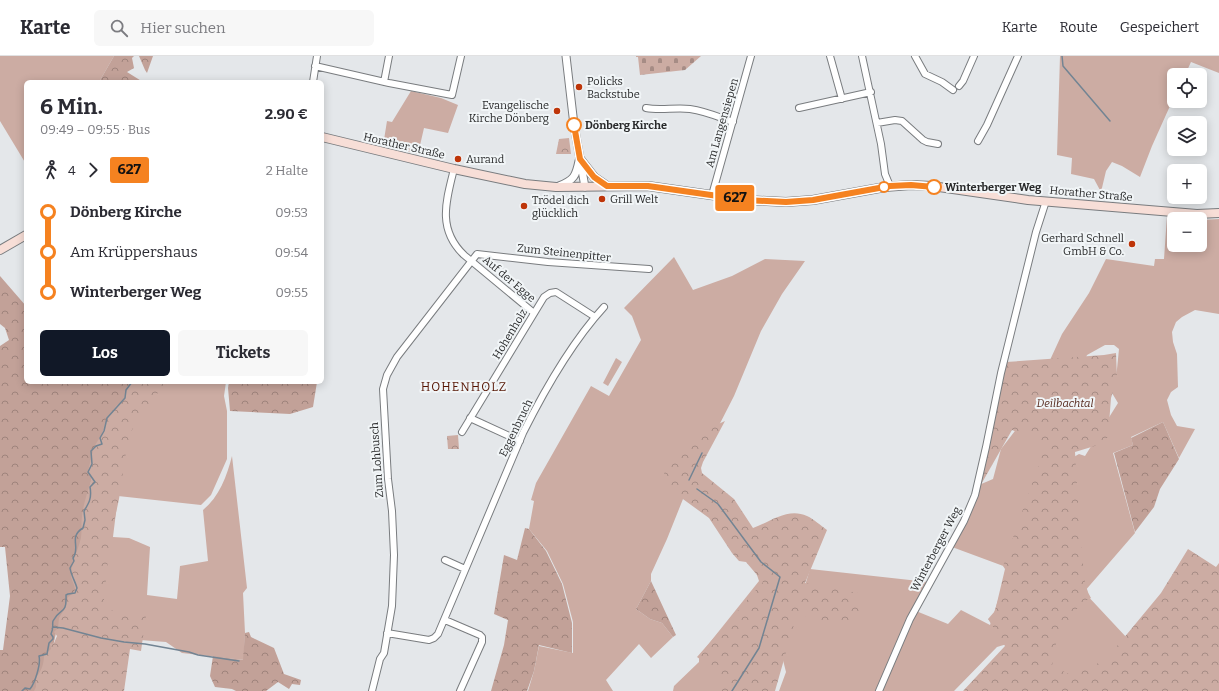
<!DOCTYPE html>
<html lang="de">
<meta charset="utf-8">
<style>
:root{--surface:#fff;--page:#f7f7f7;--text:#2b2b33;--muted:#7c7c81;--line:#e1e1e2;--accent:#111827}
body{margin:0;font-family:Bitter,serif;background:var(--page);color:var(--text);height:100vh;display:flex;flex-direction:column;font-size:15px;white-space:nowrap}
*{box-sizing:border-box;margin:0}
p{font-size:13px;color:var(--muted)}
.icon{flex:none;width:22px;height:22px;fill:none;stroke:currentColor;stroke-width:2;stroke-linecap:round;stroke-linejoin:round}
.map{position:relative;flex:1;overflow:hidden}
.panel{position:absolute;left:24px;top:24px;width:300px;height:304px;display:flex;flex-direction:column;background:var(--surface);border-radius:6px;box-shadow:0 2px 10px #0003}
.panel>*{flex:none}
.badge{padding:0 8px;border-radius:3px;font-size:14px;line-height:26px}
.controls{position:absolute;left:1167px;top:12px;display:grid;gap:8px}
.controls a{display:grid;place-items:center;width:40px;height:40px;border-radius:6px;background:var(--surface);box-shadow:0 2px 10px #0003;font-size:20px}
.map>.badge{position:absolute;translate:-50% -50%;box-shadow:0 0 0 2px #fff}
.legs{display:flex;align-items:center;gap:6px;height:44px;padding:0 16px;font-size:13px}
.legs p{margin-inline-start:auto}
.summary{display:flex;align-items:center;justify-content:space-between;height:68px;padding:0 16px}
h1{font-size:22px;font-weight:700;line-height:30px}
.action{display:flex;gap:8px;margin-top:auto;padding:8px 16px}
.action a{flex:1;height:46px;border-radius:6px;background:var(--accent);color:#fff;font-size:16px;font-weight:700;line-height:46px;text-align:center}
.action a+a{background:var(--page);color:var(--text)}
ul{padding:0 16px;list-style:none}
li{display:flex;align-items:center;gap:14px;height:40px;font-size:15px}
li i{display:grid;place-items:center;width:6px;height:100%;margin:0 5px;background:currentColor}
li i::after{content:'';width:10px;height:10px;margin:-5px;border:3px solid;border-radius:50%;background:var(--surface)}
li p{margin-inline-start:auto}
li:first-child i{background:linear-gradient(#0000 50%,currentColor 0)}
li:last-child i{background:linear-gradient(currentColor 50%,#0000 0)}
header{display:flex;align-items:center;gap:24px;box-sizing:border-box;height:56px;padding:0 20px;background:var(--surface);border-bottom:1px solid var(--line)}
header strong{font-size:19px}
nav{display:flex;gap:22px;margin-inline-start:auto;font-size:14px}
.search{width:280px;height:36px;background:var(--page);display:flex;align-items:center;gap:10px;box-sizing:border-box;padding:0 14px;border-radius:6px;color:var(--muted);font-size:15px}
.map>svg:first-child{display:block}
.grass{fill:#ccaca3;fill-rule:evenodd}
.forest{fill:url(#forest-crowns)}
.cemetery{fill:url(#cemetery-stones)}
.park{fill:url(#park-crowns)}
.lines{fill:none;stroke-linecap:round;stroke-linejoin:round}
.stream{stroke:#728493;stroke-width:1.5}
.minor-casing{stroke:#797c7f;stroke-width:8}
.tertiary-casing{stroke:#797c7f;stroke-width:9}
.secondary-casing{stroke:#797c7f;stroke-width:10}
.minor{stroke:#fff;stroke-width:6}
.tertiary{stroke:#fff;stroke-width:7}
.secondary{stroke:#f7ded7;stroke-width:8}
.line-1-casing{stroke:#fff;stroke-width:9}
.line-1{stroke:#f58220;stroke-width:6}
.poi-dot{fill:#be3509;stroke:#f1f5f7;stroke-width:1.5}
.stop-1-dot{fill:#fff;stroke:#f58220;stroke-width:2}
.labels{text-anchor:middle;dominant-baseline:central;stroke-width:4;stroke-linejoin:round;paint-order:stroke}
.poi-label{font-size:11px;fill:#292a2b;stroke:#f1f5f7;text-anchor:start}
.street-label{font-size:11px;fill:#292a2b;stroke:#f1f5f7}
.stop-label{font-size:11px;font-weight:bold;fill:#292a2b;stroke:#f1f5f7;text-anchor:start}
.park-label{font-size:11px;font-style:italic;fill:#56291d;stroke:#f1f5f7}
.neighbourhood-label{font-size:12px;letter-spacing:1px;fill:#571604;stroke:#f1f5f7}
</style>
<header>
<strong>Karte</strong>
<div class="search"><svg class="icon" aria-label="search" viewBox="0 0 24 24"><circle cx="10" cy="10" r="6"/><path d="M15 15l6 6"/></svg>Hier suchen</div>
<nav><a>Karte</a><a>Route</a><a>Gespeichert</a></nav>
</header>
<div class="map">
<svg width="1219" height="635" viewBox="0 0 1219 635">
<defs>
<pattern id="forest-crowns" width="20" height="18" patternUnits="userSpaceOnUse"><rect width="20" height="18" fill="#c2a198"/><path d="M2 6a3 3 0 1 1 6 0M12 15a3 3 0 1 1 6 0" fill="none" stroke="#9e837c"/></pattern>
<pattern id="cemetery-stones" width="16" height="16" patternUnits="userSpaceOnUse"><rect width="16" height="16" fill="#ccaca3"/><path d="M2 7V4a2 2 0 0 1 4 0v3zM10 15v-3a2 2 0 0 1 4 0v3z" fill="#a68c85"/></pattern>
<pattern id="park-crowns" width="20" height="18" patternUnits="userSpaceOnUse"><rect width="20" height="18" fill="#ccaca3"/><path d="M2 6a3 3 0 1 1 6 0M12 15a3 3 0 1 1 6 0" fill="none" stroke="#a68c85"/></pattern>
</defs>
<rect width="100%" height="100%" fill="#e4e7ea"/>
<path class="grass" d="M0 0H114L99 26H26V108L0 65Z
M1060 0H1219V17L1191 6 1185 19H1174V41L1152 90 1140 121 1122 110 1112 106 1106 115 1101 136 1094 123 1071 118 1072 102 1057 99Z
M411 35 441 42 458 49 448 77 424 72 418 98 383 90 387 65 392 66Z
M1167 160 1192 163H1174V189H1200V164L1219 163V258L1195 254 1182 261 1176 266 1172 276 1173 286 1177 298 1178 331 1171 336 1167 344 1171 359 1177 370 1195 373 1179 402 1163 366 1131 381 1133 389 1113 397 1135 477 1084 536 1127 582 1138 607 1035 635 1007 588 997 591 954 635H881L916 555 948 568 961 554 990 569 1001 535 1006 511 952 491 979 429 993 423 1001 393 1021 367 1062 278 1089 237 1106 203 1154 210 1155 203H1164ZM1105 289H1114L1119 293 1117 313 1112 337 1118 347 1085 400 1079 398 1072 402 1081 313 1087 299Z
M674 201 693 234 732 220 765 203 805 205 782 238 761 275 734 340 689 428 667 483 651 518V525L636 553 650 563 662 567 673 581 651 602 639 588 606 624 613 635H528L534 615 539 590 573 597V566L563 528 547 495 529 473 534 445 531 444 536 427 591 330 609 340 641 284 632 260 624 252Z
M616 302 622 306 608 330 603 327Z
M149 326H226L224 340 227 355V403L211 439 201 449 118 440 113 481 129 482 150 491 147 539 177 543 180 510 208 505 203 454C219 441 227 420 232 400L247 532 243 537 245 577 244 604 182 597 166 586 127 583 61 569 82 486 94 404Z
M769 506 736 635H673L674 630 699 606V600L759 525 755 513Z
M810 513 928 526 896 587 877 635H779L786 616 780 592 799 549Z"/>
<path class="forest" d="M114 0H134L132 2 134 12 127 16 143 26H99Z
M139 0H153L147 17 145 14Z
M0 220 26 250V326H149L94 404 76 531 61 569 56 577 43 635H0V594H3L10 540 5 491H0V290L9 284 5 272 0 268Z
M229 326H317L313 351 290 358 230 355 228 332Z
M1163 366 1179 403 1160 433 1154 451 1135 476 1114 397 1133 389 1131 382Z
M525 472 529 473 546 495 562 528 572 567V597L539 589 534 615 527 635H491L504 589 508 564 494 558 504 499 517 504Z
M651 525 676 579 673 581 662 567 650 563 636 553Z
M249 576 251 581 274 592 284 618 301 624 300 629 292 628 289 633 278 626 266 635H236L232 633 215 631 210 620 213 600 243 604 245 577Z"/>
<path class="cemetery" d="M636 0H701L685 14 640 19 638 1H636Z"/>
<path class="park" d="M569 82 571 98H556L559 83Z
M1116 297 1117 323 1111 342 1108 381 1103 386 1098 389 1075 396C1077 430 1079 463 1082 497 1084 512 1083 529 1091 542L1080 548 1056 588 1052 610 1069 618 1075 617 1095 609 1108 601 1161 537 1188 493 1216 511 1219 507V635H963L1005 590 988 563 995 555 1005 513 1003 510 1046 388 1012 374 979 432 1006 306 1104 299Z
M131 326H166L139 362 132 374 127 390 119 443 110 485 103 553 146 560 141 595 130 593 124 635H34L36 631V621C42 615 44 607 44 599L51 593 50 588 54 587 57 580 54 576 58 572 59 562 64 554 67 544 68 541 75 536C76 530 71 525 71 518 72 506 78 494 81 482 82 475 81 467 82 460 83 451 88 432 92 424L88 415 94 391 102 378 105 367 116 350 125 343 127 331Z
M725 365 703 406 701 412 702 417 734 443 753 472C770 466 788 451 807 460 814 463 821 470 827 474L805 527 858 537 856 549 862 550 867 556C862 563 859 563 851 561L846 570 797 558 775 635H717L724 621 697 601 763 526 746 506 739 505 732 497 709 462 676 438 672 432 665 427 664 417 677 402 687 396 694 387 706 376 714 370Z
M458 379 459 393H448L447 380Z"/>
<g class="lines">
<path class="stream" d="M1062 0 1063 10 1110 65
M689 424 702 397
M697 433 718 448 761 506 780 521 759 592 732 635
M53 571 63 572 101 582 124 586 145 588 189 596 198 599 239 605
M22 635 25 632 30 633C35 627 41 608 39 600L47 598 49 587 53 583V581L51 578C54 572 52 568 53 565 60 551 67 560 66 539L68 538 75 537 77 532C75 525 71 519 70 512L74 505 73 502C81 491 68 481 83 472L85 464 84 455C89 447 92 442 90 431L95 426 88 416 92 408 91 395 96 390 102 388 100 382 104 375 107 362 125 342 126 334 132 326"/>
<g class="minor-casing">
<path id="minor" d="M830 0 842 43
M862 0 881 88 885 118 890 130
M915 0 925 18 942 26 953 34
M315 10 389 27 452 39 461 0
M313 26 317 0
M384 26 389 0
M959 30 963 25 974 0
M646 52C661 55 675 51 690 53 705 55 719 61 733 66
M799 52 871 36
M877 67 895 64 902 65 923 84 927 86 938 88
M978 85 987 69 1018 0
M454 113C446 145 437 173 464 199L534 257
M712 139 751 0
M470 362 520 385
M462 376 544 241 550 237 556 236 595 261
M445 504 465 513
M445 564 480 579 482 581V586L460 635
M387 577 429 584 434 582 438 578 523 377C545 333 571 287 604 251
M372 635 380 603 384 597 392 550 394 499 392 455 388 423 383 333 387 319 397 301 477 198 548 206 649 213
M879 635 910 563 964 465 975 439 986 391 1001 317 1036 176 1046 145"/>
</g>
<g class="tertiary-casing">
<path id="tertiary" d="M566 0 574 69 585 131
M559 130C574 124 576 120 579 105"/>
</g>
<g class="secondary-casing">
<path id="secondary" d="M322 81 454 113 525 128 556 131 648 130 746 144 786 146 813 144 885 131 911 129 932 130 1028 144 1197 158 1219 157
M580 103 594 121 607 130
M0 194 26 179"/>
</g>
<use href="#minor" class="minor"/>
<use href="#tertiary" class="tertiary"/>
<use href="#secondary" class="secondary"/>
</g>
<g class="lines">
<g class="line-1-casing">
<path id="line-1" d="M574 69 580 103 594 121 607 130H648L746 144 786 146 813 144 890 130 911 129 934 131"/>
</g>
<use href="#line-1" class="line-1"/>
</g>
<g class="poi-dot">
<circle cx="579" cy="31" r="4"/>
<circle cx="557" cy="55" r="4"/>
<circle cx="458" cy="103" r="4"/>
<circle cx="602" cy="143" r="4"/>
<circle cx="524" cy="150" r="4"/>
<circle cx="1132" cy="188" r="4"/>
</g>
<g class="stop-1-dot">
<circle cx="574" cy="69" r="7"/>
<circle cx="884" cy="131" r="5"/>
<circle cx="934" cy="131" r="7"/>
</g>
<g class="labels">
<g class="poi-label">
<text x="587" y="25">Policks<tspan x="587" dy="13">Backstube</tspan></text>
<text x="549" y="49" text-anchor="end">Evangelische<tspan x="549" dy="13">Kirche Dönberg</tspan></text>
<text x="466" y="103">Aurand</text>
<text x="610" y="143">Grill Welt</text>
<text x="532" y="144">Trödel dich<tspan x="532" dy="13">glücklich</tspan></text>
<text x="1124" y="182" text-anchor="end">Gerhard Schnell<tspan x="1124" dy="13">GmbH &amp; Co.</tspan></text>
</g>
<g class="street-label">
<text transform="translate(722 67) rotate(-74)">Am Langensiepen</text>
<text transform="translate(404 90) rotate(13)">Horather Straße</text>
<text transform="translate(1091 138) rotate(5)">Horather Straße</text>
<text transform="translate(564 197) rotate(6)">Zum Steinenpitter</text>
<text transform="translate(509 223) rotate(40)">Auf der Egge</text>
<text transform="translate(510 278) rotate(-59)">Hohenholz</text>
<text transform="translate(516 372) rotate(-64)">Eggenbruch</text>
<text transform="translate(377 404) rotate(-94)">Zum Lohbusch</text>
<text transform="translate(936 493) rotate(-62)">Winterberger Weg</text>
</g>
<g class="stop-label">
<text x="585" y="69">Dönberg Kirche</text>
<text x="945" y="131">Winterberger Weg</text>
</g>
<g class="park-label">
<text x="1065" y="347">Deilbachtal</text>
</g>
<g class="neighbourhood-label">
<text x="464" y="331">HOHENHOLZ</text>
</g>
</g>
</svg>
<div class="controls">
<a><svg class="icon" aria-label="locate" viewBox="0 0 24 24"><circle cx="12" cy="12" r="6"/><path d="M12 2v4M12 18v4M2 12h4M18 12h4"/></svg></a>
<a><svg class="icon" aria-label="layers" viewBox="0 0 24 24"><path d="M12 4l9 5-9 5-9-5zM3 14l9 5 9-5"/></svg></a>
<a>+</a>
<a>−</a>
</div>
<b class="badge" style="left:735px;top:142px;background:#f58220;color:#111">627</b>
<section class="panel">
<div class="summary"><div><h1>6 Min.</h1><p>09:49 – 09:55 · Bus</p></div><b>2.90 €</b></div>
<div class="legs"><svg class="icon" aria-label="walk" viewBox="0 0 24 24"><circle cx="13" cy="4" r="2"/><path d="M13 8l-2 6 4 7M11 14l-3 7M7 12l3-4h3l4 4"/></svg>4<svg class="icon" aria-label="forward" viewBox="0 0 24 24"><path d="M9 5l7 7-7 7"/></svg><b class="badge" style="background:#f58220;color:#111">627</b><p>2 Halte</p></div>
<ul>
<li><i style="color:#f58220"></i><b>Dönberg Kirche</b><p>09:53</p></li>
<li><i style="color:#f58220"></i><span>Am Krüppershaus</span><p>09:54</p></li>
<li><i style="color:#f58220"></i><b>Winterberger Weg</b><p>09:55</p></li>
</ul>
<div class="action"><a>Los</a><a>Tickets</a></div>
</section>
</div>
